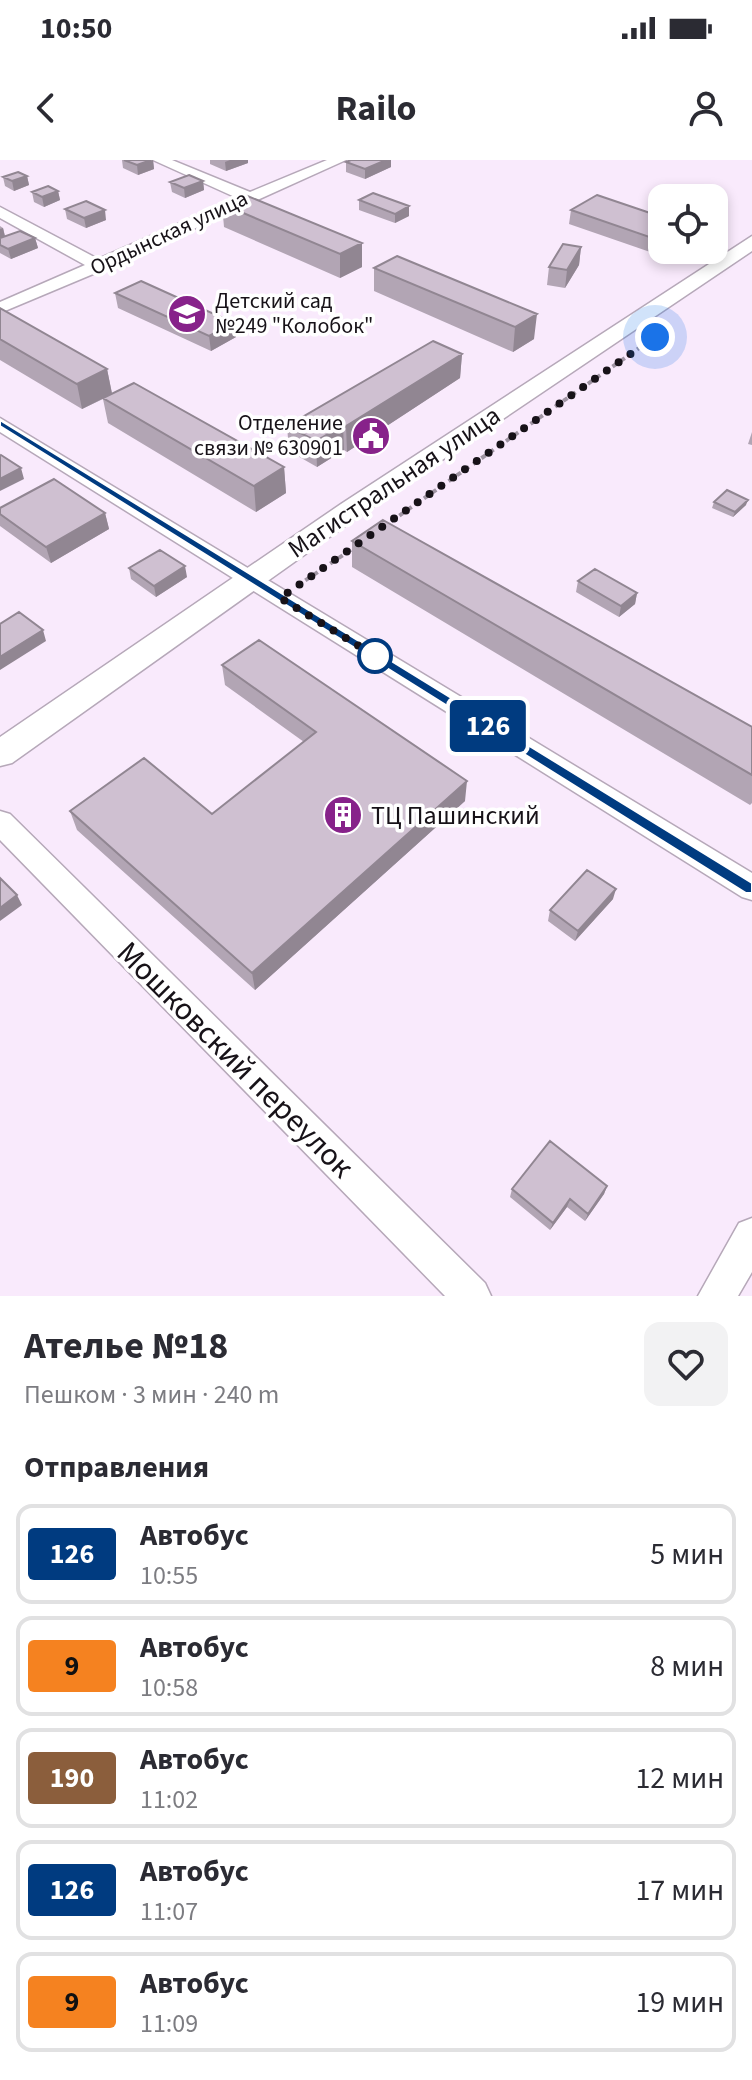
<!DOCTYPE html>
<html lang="ru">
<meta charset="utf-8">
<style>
:root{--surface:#fff;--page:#f2f2f3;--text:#2b2b33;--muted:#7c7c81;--line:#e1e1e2}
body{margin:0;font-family:"Source Sans 3",sans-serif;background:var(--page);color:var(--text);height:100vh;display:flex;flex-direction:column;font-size:30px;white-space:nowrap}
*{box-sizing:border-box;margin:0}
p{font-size:26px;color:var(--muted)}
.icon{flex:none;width:44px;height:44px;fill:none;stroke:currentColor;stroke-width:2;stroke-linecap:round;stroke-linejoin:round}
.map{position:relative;height:1136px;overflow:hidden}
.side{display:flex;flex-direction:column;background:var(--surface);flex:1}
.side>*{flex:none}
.badge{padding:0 16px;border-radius:6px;font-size:28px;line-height:52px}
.fabs{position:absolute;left:648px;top:24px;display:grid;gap:16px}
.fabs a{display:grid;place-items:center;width:80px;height:80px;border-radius:16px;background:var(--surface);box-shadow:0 4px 12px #0003;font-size:40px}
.you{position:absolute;width:40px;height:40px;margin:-20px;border:6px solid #fff;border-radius:50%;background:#1a73e8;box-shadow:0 0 0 12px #1a73e833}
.map>.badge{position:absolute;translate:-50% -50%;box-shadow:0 0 0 4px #fff}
h2{padding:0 24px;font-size:30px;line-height:72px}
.round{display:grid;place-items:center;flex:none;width:84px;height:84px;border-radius:16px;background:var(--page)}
.overview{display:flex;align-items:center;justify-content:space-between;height:136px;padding:0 24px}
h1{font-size:38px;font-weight:700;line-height:60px}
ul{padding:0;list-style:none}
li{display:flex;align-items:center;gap:24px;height:100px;margin:0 16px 12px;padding:0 8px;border:4px solid var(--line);border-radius:16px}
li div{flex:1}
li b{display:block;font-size:30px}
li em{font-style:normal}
li .badge{min-width:88px;font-weight:700;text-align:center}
.status{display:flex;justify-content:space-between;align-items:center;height:56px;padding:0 40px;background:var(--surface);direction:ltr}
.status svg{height:22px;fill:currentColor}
header{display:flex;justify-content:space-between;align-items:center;height:104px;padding:0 24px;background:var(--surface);font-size:36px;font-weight:700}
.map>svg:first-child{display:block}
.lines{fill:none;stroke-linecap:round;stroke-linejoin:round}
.minor-casing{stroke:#b6a8b9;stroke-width:3}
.major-casing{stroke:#b6a8b9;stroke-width:3}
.path-far1{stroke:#a095a3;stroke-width:3;stroke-dasharray:4 4;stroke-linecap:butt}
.path{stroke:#a095a3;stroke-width:4;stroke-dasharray:5 5;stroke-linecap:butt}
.minor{fill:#fff;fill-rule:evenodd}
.major{fill:#fff;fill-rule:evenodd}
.wall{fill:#b2a5b4}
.shaded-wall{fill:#918692}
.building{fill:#cfc0d1;stroke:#918692;stroke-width:2}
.line{fill:#003b80;stroke:#fff;stroke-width:2}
.walk{stroke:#171218;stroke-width:8;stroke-dasharray:0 14.4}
.stop-dot{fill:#fff;stroke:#003b80;stroke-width:4}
.labels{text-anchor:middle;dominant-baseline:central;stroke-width:7;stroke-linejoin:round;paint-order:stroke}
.far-street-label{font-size:22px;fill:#171218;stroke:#fff}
.far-poi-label{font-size:22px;fill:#171218;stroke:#fff;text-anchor:start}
.street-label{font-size:26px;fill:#171218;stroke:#fff}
.poi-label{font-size:26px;fill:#171218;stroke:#fff;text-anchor:start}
.near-street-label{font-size:32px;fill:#171218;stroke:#fff}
</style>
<div class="status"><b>10:50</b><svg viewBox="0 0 49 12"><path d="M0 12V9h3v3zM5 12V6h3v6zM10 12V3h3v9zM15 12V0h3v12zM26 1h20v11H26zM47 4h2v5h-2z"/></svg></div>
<header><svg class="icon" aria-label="back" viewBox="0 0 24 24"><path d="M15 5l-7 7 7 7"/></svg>Railo<svg class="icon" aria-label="person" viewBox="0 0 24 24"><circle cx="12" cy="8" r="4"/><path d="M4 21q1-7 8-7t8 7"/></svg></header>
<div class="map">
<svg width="752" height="1136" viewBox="0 0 752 1136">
<rect width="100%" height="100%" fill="#f9eafc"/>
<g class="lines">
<g class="minor-casing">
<path id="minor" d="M153 0H172L250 32 327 0H346L105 109 0 153V142L85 105 0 58V47L98 99 237 38Z
M0 258 752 713V740L742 737 0 272Z
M0 651 10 654 485 1123 491 1136H445L0 680Z
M752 1058V1112L738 1136H698L739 1063Z"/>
</g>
<g class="major-casing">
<path id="major" d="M752 76V91L359 356 12 603 0 606V577L341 344Z"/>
</g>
<path class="path-far1" d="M639 188 655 177"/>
<path class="path" d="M383 367 642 186
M297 426 355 387"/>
<use href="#minor" class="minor"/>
<use href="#major" class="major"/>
</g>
<path class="wall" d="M122 0H153L154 9 138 15 123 8Z
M210 0H248V3L226 11 210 4Z
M346 2 391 7 365 19 346 12Z
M27 16 29 25 14 31 5 26 3 17Z
M203 21 204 30 185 38 172 32 170 22Z
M58 31 60 40 44 47 34 42 32 32Z
M245 35 362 107 340 118 224 67 222 44Z
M359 40 409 46V56L395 63 359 50Z
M65 49 106 60 86 68 67 59Z
M571 50 662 57 653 93 569 64Z
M0 66 3 68 5 76 35 78 38 88 11 99 0 93Z
M581 87 579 105 565 128 547 125 549 107Z
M397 96 534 179 513 192 374 131V108Z
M115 133 236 177 211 191 118 148Z
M0 148 107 209 112 233 284 307 286 333 256 352 108 263 103 239 82 249 0 200Z
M462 194 460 218 347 292 344 290 317 307 289 291 287 266Z
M752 272V285L748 284Z
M714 342 746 345 733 357 712 348Z
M0 348 105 353 109 369 51 403 0 366Z
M352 381 752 567V643L750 645 352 407Z
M129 408 187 417 156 437 131 419Z
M578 421 637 433 635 444 619 457 576 432Z
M222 505 465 641 255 830 77 670 70 651 212 654 304 582 225 525Z
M613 739 575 781 548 761 550 750Z
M607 1026 604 1034 585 1061 567 1047 550 1070 510 1037 512 1029Z"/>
<path class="shaded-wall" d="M153 0 154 9 138 15 137 5Z
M230 0H248V3L226 11 225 2Z
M386 0H391V7L365 19V9Z
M27 16 29 25 14 31 12 21Z
M203 21 204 30 185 38 184 28Z
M58 31 60 40 44 47 42 37Z
M409 46V56L395 63V54Z
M105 50 106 60 86 68 84 58Z
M3 68 5 77 0 79V69Z
M662 74V87L653 93 655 79Z
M35 78 38 88 11 99 8 89Z
M362 83V107L340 118V94Z
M581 87 579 105 565 128 567 110Z
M537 154 534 179 513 192 515 167Z
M234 163 236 177 211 191 209 176Z
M462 194 460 218 347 292 346 266Z
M107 209 112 234 82 249 77 224Z
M343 265 344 290 317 307 316 281Z
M284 307 286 333 256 352 254 326Z
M21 308 24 319 0 331V319Z
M748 340 746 345 733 357 735 352Z
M105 353 109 369 51 403 46 387Z
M185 406 187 417 156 437 154 426Z
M637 433 635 444 619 457 621 446Z
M43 470 46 481 0 510V497Z
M467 621 465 641 255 830 252 813Z
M616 729 613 739 575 781 578 771Z
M17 735 22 745 0 761V748Z
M607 1026 604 1034 585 1061 588 1054Z
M570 1039 567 1047 550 1070 553 1063Z"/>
<path class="building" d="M124 0H151L137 5Z
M351 0H386L365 9 346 2Z
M18 12 27 16 12 21 3 17Z
M189 15 203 21 184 28 170 22Z
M48 26 58 31 42 37 32 32Z
M373 33 409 46 395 54 359 40Z
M245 35 362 83 340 94 222 44Z
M597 35 662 57V74L655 79 571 50Z
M86 41 105 50 84 58 65 49Z
M20 71 35 78 8 89 0 85V78Z
M563 84 581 87 567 110 549 107Z
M397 96 537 154 515 167 374 108Z
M141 121 234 163 209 176 115 133Z
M0 148 107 209 77 224 0 179Z
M433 181 462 194 346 266 343 265 316 281 287 266Z
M134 223 284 307 254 326 103 238Z
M1 295 21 308 0 319V296Z
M54 319 105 353 46 387 0 354V348Z
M727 330 748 340 735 352 714 342Z
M383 360 752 567V615L352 381Z
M160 390 185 406 154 426 129 408Z
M595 409 637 433 621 446 578 421Z
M19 452 43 470 0 497V464Z
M259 480 467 621 252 813 70 651 144 598 212 654 316 572 222 505Z
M587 710 616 729 578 771 550 750Z
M0 718 17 735 0 748Z
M550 981 607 1026 588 1054 570 1039 553 1063 512 1029Z"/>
<path class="line" d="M0 260 752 723V733H746L0 266Z"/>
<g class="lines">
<path class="walk" d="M375 496 385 502 280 438 655 177"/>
</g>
<defs>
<g id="school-disc" transform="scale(2)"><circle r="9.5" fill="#87228a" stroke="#fff"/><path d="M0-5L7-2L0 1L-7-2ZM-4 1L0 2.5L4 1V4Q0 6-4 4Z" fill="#fff"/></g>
<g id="civic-disc" transform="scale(2)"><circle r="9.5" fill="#87228a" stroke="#fff"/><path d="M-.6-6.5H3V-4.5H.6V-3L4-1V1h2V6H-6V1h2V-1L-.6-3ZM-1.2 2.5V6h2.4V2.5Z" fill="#fff"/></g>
<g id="building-disc" transform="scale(2)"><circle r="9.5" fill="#87228a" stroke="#fff"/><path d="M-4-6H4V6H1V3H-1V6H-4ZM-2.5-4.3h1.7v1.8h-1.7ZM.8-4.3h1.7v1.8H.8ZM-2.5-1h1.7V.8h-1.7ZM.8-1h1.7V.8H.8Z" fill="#fff"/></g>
</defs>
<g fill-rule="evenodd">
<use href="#school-disc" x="187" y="154"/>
<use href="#civic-disc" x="371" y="276"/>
<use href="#building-disc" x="343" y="655"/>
</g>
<circle class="stop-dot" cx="375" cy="496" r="16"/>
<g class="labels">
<g class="far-street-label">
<text transform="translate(169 73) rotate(-25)">Ордынская улица</text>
</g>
<g class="far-poi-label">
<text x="215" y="141">Детский сад<tspan x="215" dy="25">№249 "Колобок"</tspan></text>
<text x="343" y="263" text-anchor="end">Отделение<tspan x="343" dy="25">связи № 630901</tspan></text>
</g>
<g class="street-label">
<text transform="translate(394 322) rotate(-34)">Магистральная улица</text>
</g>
<g class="poi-label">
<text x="371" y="655">ТЦ Пашинский</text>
</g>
<g class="near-street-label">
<text transform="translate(235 900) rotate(45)">Мошковский переулок</text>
</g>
</g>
</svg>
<div class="fabs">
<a><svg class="icon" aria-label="locate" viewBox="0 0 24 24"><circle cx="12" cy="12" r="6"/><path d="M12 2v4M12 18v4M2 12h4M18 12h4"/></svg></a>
</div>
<div class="you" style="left:655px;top:177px"></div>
<b class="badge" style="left:488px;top:566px;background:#003b80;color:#fff">126</b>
</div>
<section class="side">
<div class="overview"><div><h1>Ателье №18</h1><p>Пешком · 3 мин · 240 m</p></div><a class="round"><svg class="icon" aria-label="heart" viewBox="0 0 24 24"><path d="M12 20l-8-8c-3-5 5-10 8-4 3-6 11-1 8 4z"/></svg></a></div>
<h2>Отправления</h2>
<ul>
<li><span class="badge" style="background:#003b80;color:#fff">126</span><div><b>Автобус</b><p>10:55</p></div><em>5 мин</em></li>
<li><span class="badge" style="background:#f58220;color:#111">9</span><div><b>Автобус</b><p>10:58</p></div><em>8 мин</em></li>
<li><span class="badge" style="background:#8b5e3c;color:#fff">190</span><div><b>Автобус</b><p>11:02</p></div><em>12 мин</em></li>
<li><span class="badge" style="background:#003b80;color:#fff">126</span><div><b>Автобус</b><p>11:07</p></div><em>17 мин</em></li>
<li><span class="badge" style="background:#f58220;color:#111">9</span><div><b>Автобус</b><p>11:09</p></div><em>19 мин</em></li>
</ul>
</section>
